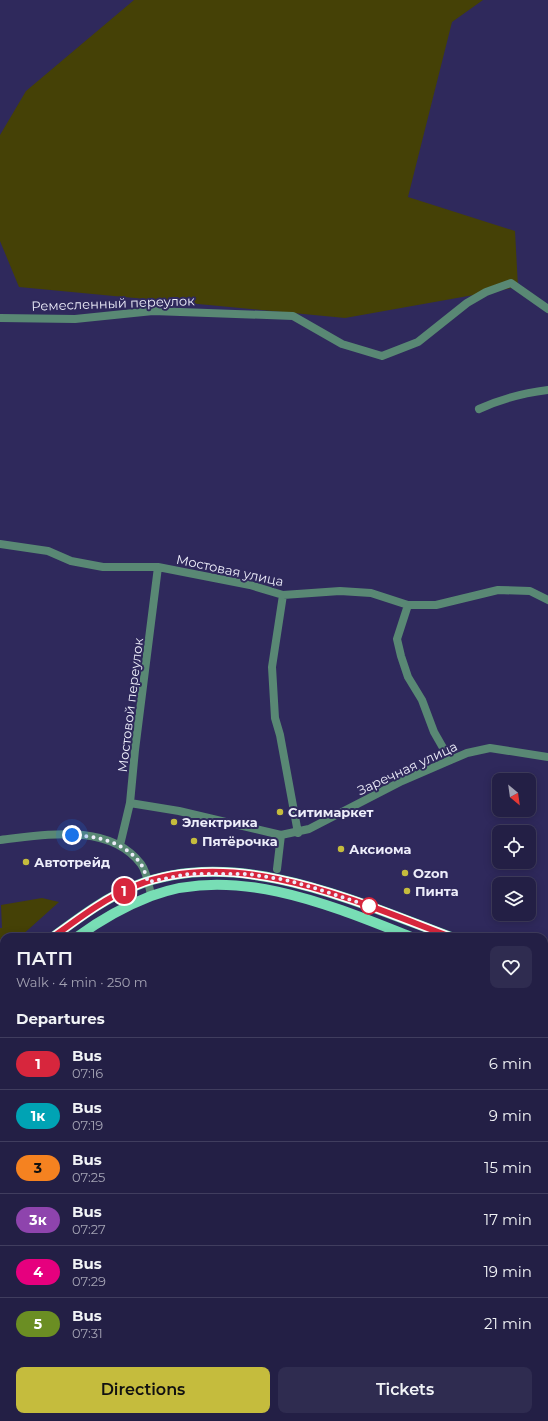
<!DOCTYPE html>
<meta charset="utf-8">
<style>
:root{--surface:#231f45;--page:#2f2c50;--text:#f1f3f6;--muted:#a3a2b3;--line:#403d5e;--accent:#c5bc3d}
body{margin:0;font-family:Montserrat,sans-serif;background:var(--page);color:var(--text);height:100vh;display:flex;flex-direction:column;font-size:15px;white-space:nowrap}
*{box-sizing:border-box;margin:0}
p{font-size:13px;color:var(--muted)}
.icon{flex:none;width:22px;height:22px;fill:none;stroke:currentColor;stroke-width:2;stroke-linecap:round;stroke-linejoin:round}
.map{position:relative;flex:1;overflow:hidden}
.panel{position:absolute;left:0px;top:933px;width:548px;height:488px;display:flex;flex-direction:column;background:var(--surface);border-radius:12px 12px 0 0;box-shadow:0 2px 10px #0003,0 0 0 1px var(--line)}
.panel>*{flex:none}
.badge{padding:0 8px;border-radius:13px;font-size:14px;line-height:26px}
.needle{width:26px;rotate:151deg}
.controls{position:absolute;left:492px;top:773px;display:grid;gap:8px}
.controls a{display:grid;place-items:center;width:44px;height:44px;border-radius:8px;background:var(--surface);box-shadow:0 2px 10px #0003,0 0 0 1px var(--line);font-size:20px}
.you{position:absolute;width:20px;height:20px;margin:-10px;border:3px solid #fff;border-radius:50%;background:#1a73e8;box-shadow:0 0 0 6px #1a73e833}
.map>.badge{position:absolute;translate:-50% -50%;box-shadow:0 0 0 2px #fff}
h2{padding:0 16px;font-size:15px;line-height:36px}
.round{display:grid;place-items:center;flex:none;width:42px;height:42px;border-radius:8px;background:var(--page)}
.headline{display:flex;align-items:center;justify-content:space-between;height:68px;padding:0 16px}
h1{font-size:19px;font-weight:600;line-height:30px}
.button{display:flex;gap:8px;margin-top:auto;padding:8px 16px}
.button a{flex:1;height:46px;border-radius:8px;background:var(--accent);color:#111;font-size:16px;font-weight:600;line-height:46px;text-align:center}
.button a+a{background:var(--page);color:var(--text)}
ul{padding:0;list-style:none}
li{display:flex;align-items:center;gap:12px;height:52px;padding:0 16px;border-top:1px solid var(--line)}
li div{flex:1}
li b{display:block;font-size:15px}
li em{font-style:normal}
li .badge{min-width:44px;font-weight:700;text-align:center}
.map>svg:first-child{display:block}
.green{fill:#454106}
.water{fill:#340724}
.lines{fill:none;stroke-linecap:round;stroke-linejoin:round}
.street{stroke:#598874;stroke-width:8}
.primary{stroke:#78deb5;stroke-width:10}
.line-casing{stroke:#fff;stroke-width:9}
.line{stroke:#d7263d;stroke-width:6}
.walk{stroke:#ededfa;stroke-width:4;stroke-dasharray:0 7.2}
.poi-dot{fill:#c5bc3d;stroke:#2f295c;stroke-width:1.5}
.stop-dot{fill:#fff;stroke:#d7263d;stroke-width:2}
.labels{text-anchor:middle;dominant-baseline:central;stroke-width:4;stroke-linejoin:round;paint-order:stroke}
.street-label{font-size:13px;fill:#ededfa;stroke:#2f295c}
.poi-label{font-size:13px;font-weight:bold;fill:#ededfa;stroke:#2f295c;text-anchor:start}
</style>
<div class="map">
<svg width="548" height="1421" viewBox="0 0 548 1421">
<rect width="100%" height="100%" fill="#2f295c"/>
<path class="green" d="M134 0H483L452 22 408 197 515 231 518 287 345 318 19 287 0 241V135L26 91Z
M42 898 59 902 20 937H4V951L0 954V928H2L1 905Z
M344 1417H392V1418L382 1421H345Z"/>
<path class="water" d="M0 1084 4 1086V1127L0 1124Z"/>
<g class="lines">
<path class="street" d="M0 318 75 319 153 311 293 316 342 344 382 356 418 342 467 303 486 292 511 283 548 309
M479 409C501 399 523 393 548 390
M0 544 48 551 71 561 103 567H158L250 585 283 595 340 591 371 593 408 605H436L498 590 530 591 548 600
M283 595 272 667 275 718 280 735 298 833
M408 605 397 639 401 656 408 677 422 700 434 732 450 760
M130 803 179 811 281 835 277 869
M281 835 309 829 402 781 467 753 490 748 548 757
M0 840C45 835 109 822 141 864 147 872 149 886 151 895
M120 845 130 803 135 750 158 567
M544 1150 548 1151
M544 1237H548
M544 1378 548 1374
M0 1406 4 1403
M143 1417 146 1421
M525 1421 526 1417"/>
<path class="primary" d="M53 937C79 918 105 898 135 886 236 845 357 902 451 937
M77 937C99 921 125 906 151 896 235 864 333 906 411 937
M544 971 548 972
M0 980 4 977
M544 984 548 986
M0 998 4 995"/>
</g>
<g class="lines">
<g class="line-casing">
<path id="line" d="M53 937C79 918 105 898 135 886 235 845 358 902 451 937"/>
</g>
<use href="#line" class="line"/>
<path class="walk" d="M72 835C97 836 125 842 141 864 144 869 146 876 148 882L188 874H248L286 880 311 887 369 906"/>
</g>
<g class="poi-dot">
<circle cx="280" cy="812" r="4"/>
<circle cx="174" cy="822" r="4"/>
<circle cx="194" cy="841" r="4"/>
<circle cx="341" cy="849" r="4"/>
<circle cx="26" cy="862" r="4"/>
<circle cx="405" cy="873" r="4"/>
<circle cx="407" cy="891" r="4"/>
</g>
<circle class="stop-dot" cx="369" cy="906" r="8"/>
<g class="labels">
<g class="street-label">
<text transform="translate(113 303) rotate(-2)">Ремесленный переулок</text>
<text transform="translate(230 570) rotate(12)">Мостовая улица</text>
<text transform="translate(130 705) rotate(-83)">Мостовой переулок</text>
<text transform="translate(407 768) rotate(-25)">Заречная улица</text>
</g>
<g class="poi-label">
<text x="288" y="812">Ситимаркет</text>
<text x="182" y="822">Электрика</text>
<text x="202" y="841">Пятёрочка</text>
<text x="349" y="849">Аксиома</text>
<text x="34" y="862">Автотрейд</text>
<text x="413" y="873">Ozon</text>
<text x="415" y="891">Пинта</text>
</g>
</g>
</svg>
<div class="controls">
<a><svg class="needle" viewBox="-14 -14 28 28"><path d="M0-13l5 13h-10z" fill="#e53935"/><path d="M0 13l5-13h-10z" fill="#a3a2b3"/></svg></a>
<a><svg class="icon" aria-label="locate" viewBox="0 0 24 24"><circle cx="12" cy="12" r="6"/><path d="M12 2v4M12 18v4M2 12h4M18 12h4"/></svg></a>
<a><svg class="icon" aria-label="layers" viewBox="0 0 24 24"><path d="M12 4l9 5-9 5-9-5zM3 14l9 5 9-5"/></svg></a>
</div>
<div class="you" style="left:72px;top:835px"></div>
<b class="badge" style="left:124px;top:891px;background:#d7263d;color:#fff">1</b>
<section class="panel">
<div class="headline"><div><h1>ПАТП</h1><p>Walk · 4 min · 250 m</p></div><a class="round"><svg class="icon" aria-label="heart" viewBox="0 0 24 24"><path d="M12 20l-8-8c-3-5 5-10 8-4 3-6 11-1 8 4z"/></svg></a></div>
<h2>Departures</h2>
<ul>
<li><span class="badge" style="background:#d7263d;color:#fff">1</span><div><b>Bus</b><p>07:16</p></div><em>6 min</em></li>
<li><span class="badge" style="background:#00a3b4;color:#fff">1к</span><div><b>Bus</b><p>07:19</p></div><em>9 min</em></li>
<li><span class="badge" style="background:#f58220;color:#111">3</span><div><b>Bus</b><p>07:25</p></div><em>15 min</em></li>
<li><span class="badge" style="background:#8e44ad;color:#fff">3к</span><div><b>Bus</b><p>07:27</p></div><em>17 min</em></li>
<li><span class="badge" style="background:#e6007e;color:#fff">4</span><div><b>Bus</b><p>07:29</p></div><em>19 min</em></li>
<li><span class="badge" style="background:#6b8e23;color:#fff">5</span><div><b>Bus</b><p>07:31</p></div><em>21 min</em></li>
</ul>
<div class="button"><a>Directions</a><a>Tickets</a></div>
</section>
</div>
